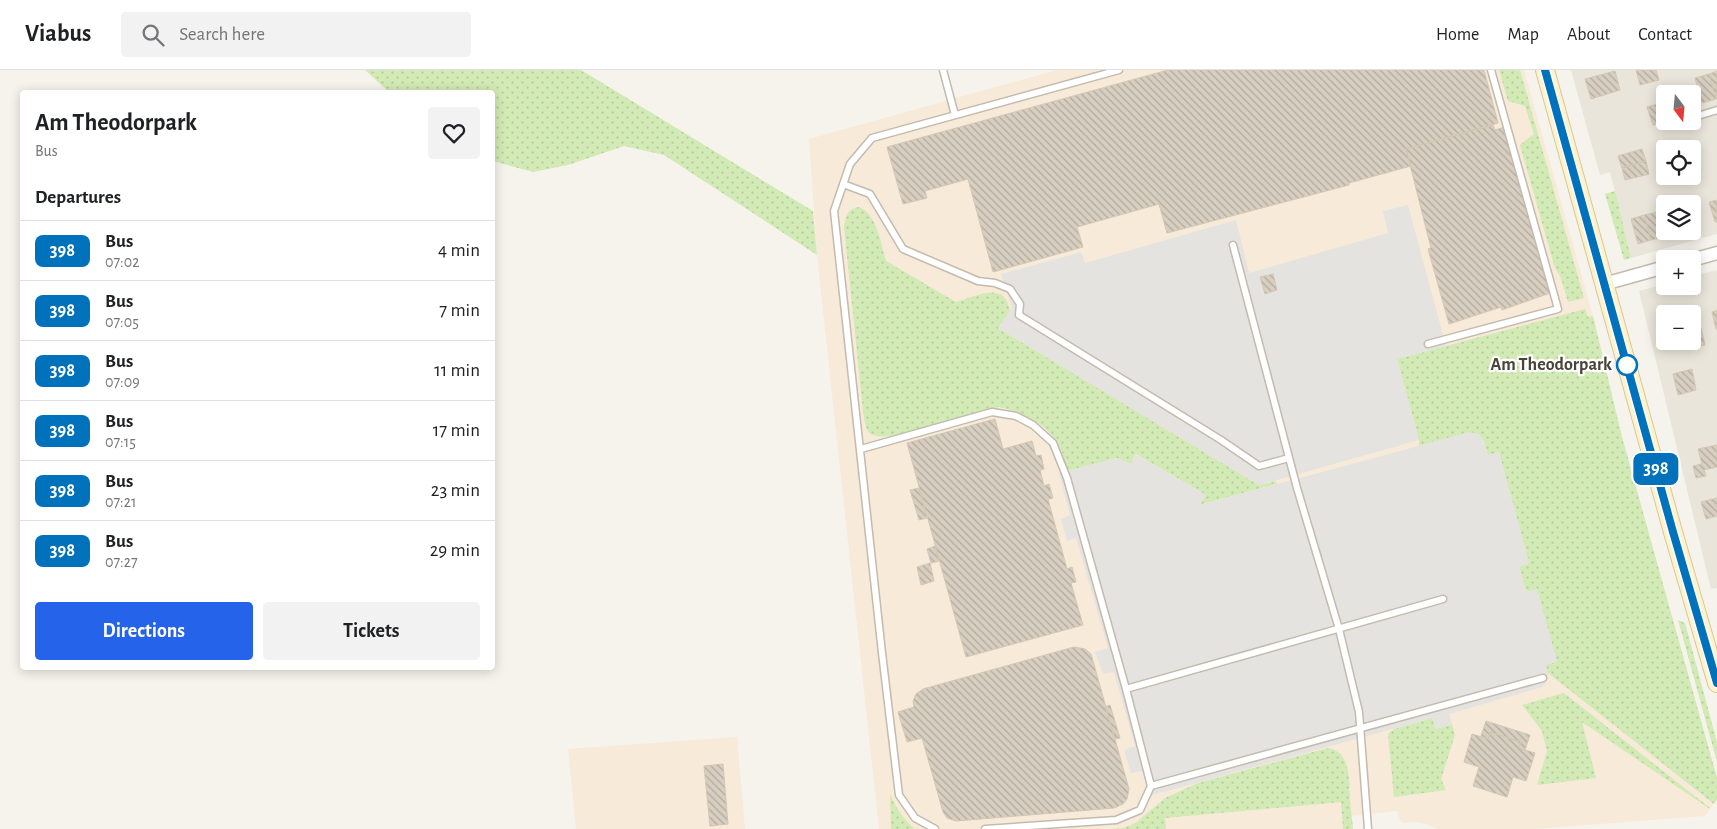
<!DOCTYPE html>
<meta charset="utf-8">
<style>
:root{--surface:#fff;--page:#f2f2f2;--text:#202124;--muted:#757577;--line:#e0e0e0;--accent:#2563eb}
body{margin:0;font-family:"Alegreya Sans",sans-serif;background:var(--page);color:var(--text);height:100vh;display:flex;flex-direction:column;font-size:19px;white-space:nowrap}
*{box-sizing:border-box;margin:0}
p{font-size:16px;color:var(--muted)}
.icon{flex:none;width:28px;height:28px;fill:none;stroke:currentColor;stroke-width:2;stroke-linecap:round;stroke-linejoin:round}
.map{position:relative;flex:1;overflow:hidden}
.drawer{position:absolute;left:20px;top:20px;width:475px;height:580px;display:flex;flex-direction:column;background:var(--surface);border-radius:5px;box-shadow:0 2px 12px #0003}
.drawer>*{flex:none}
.badge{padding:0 10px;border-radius:8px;font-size:18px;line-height:32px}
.needle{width:32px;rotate:164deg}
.controls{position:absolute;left:1656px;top:15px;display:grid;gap:10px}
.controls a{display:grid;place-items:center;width:45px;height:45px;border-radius:5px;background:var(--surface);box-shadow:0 2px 12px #0003;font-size:25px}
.map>.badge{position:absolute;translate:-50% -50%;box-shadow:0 0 0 2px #fff}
h2{padding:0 15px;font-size:19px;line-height:45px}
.round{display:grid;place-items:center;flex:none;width:52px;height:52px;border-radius:5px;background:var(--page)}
.headline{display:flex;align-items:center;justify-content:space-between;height:85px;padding:0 15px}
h1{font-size:24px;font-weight:700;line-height:38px}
.primary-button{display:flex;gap:10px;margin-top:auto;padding:10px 15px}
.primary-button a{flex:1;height:58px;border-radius:5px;background:var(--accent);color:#fff;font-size:20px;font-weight:700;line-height:58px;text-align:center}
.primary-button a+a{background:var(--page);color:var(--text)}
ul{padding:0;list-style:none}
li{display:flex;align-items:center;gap:15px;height:60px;padding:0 15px;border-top:1px solid var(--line)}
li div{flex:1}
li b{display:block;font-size:19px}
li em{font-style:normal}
li .badge{min-width:55px;font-weight:700;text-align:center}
header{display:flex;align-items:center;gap:30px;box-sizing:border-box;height:70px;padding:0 25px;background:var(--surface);border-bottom:1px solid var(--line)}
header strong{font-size:24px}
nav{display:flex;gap:28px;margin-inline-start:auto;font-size:18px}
.search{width:350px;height:45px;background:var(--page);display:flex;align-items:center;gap:12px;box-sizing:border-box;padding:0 18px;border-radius:5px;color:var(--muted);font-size:19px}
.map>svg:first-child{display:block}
.residential{fill:#eae5da;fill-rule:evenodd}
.commercial{fill:#f7ead8}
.grass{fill:url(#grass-dots)}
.parking{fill:#e5e3e0}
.building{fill:url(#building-back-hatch);stroke:#d3c7b4}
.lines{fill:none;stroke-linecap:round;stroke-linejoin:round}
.lane-casing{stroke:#c2bbae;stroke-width:9}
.street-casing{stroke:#c2bbae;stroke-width:15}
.secondary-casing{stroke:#d6c79b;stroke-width:20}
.lane{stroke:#fff;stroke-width:6}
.street{stroke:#fff;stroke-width:12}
.secondary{stroke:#fff3cd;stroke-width:18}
.line-casing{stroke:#fff;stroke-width:11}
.line{stroke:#0072bc;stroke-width:8}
.stop-dot{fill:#fff;stroke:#0072bc;stroke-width:2.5}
.labels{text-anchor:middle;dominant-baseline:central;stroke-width:4.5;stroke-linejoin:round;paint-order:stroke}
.stop-label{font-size:18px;font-weight:bold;fill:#4b4439;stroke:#fff;text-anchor:end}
</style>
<header>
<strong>Viabus</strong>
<div class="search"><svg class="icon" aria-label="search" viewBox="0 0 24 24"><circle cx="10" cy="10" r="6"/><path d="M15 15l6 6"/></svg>Search here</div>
<nav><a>Home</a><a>Map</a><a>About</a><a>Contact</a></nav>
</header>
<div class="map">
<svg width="1717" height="759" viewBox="0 0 1717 759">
<defs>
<pattern id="grass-dots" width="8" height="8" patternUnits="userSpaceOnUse" patternTransform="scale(1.25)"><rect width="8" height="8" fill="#d2eab5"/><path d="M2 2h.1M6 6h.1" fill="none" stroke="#b6ca9c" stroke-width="1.8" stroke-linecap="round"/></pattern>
<pattern id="building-back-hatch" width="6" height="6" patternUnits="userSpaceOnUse" patternTransform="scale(1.25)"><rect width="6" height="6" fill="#d8cfc1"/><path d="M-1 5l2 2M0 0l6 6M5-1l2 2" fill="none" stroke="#b1aa9e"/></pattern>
</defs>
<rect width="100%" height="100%" fill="#f6f3ec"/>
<path class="residential" d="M1571 0H1717V164L1631 188 1610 102 1600 105ZM1665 24H1692V51H1665ZM1665 79H1692V106H1665ZM1665 134H1692V161H1665Z
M1717 200V518L1711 519 1639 221 1665 214V216H1692L1693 206ZM1665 244H1692V271H1665Z"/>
<path class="commercial" d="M1057 0H1524L1593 246 1622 367 1717 708V729L1705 746 1534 759H1437L1426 754 1416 752 1403 753 1400 750 1397 741 1352 746 1353 759H879L817 185 809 69Z
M737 667 745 759H576L568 679Z"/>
<path class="grass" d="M365 0H581L813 141 817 185 664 85 624 76 568 95 533 102 493 91 492 22H389Z
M1499 0H1520L1584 228 1568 232 1561 208 1554 195 1520 75 1534 64 1525 36 1508 31Z
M1615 121 1631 188 1624 190 1605 124Z
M859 137C877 144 881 174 886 191L956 232C977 226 1005 210 1010 241L998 258 1259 415 1276 411 1277 414 1199 435 1206 425 1136 384 1131 394 1117 388 1071 400 1066 398C1064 389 1062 379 1057 372 1045 353 1019 341 998 337L891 366C867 368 866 363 863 341L844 157C846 146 847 139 859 137Z
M1585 239 1588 247 1593 246 1622 367 1717 708V729L1714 734 1548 603 1545 595 1556 592 1536 520 1526 522 1519 496 1529 493 1499 383 1488 386 1483 369 1470 362 1419 376V370L1397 289Z
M1678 550 1685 553 1717 672V692Z
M1564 623 1710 738V739L1582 652 1596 708 1537 715 1547 681 1542 661 1522 635Z
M1432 648 1436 659 1452 654 1455 665 1441 709 1446 720 1394 727 1388 664 1394 659Z
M1328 678C1352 681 1349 714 1350 731 1351 741 1352 750 1353 759H1343L1341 732 1165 748 1166 759H1110L1124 758 1137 752 1165 728 1198 713Z
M890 724C896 738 903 749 915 759H891Z"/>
<path class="parking" d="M1408 135 1446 276 1397 289 1419 370 1259 415 998 258 1012 238 1001 204 1081 182 1085 193 1236 150 1249 203 1388 163 1383 141Z
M1470 362 1479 364 1483 369 1488 385 1499 382 1529 493 1519 497 1526 522 1537 519 1557 591 1546 595 1548 603 1546 613 1542 617 1449 644 1452 654 1436 659 1432 648 1149 726 1142 701 1131 703 1124 680 1135 676 1114 602 1103 604 1095 582 1108 578 1076 468 1067 471 1061 449 1070 445 1059 403 1117 388 1131 394 1135 384 1206 425 1200 435Z"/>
<path class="building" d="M1168 0H1484L1498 53 1406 79 1411 96 1349 113V115L1167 163 1159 134 1077 157 1083 177 993 202 968 109 925 121 927 128 903 134 887 77Z
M1636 0H1656L1659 10 1640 15Z
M1615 1 1620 20 1591 29 1585 9Z
M1717 1V29H1716L1709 4Z
M1709 4 1716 29 1702 33 1695 8Z
M1665 32V51H1667L1653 55 1647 37Z
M1493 55 1495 60 1505 57 1550 223 1502 240 1501 237 1449 254 1428 179 1431 178 1406 79Z
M1642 79 1646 91 1622 98 1618 86Z
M1692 79H1696L1701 99 1692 101Z
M1646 91 1649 104 1625 110 1622 98Z
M1717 130V152H1715L1709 132Z
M1692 140 1697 157 1692 158Z
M1657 142 1664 167 1651 170 1644 145Z
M1644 145 1651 170 1638 174 1631 149Z
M1273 204 1277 220 1265 224 1260 207Z
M1717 240V259H1716L1712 242Z
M1701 258 1705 275 1684 280 1681 271H1692V260Z
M1692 299 1696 320 1678 325 1673 304Z
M995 349 1003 379 1032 371 1036 386 1041 385 1044 399 1040 400 1044 416 1049 414 1053 428 1048 429 1067 499 1072 497 1076 512 1071 513 1083 555 966 587 907 373Z
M1717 375V397L1704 400 1706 406 1696 408 1693 396 1702 394 1698 379Z
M919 418 927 448 919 450 910 420Z
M1717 428V446L1706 449 1701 432Z
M935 476 939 491 931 493 927 479Z
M930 493 934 511 921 515 917 497Z
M1074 577 1085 579 1091 584 1129 719 1127 729 1123 734 1114 738 956 751 947 748 943 742 922 668 907 672 898 642 914 637 913 631 916 624 923 619Z
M1110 635 1120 668 1115 669 1105 637Z
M1486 651 1530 665 1525 680 1519 678 1521 672 1490 662 1488 669 1481 666Z
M1490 662 1521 672 1519 678 1535 683 1526 711 1513 707 1507 727 1473 716 1479 697 1464 692 1472 664 1488 669Z
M723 694 728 754 710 756 704 696Z"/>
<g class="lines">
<g class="lane-casing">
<path id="lane" d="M943 0 955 45
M1701 45 1717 40
M843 114 870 124 903 179 978 211 995 213 1010 219 1020 234 1019 245 1221 370 1259 396 1289 388
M1233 175 1297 418 1339 559 1359 642 1368 759
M1428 274 1558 239 1491 0
M861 379 992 342 1016 346 1033 355 1053 373 1067 408 1126 619 1151 716
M1126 619 1443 529
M935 759 915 748 899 725 882 583 834 141 850 94 872 68 1119 0
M985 759 1116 750 1140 740 1151 716 1543 608"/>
</g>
<g class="street-casing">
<path id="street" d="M1692 190 1717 183
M1604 214 1665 197"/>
</g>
<g class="secondary-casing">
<path id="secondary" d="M1545 0 1673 462 1717 613"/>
</g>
<use href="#lane" class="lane"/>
<use href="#street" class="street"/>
<use href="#secondary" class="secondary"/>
</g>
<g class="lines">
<g class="line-casing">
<path id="line" d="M1545 0 1673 462 1717 613"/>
</g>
<use href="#line" class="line"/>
</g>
<circle class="stop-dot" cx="1627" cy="295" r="10"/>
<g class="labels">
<g class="stop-label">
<text x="1612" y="295">Am Theodorpark</text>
</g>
</g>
</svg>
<div class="controls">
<a><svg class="needle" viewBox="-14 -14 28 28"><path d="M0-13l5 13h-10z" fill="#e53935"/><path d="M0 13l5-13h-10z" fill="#757577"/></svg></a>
<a><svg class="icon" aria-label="locate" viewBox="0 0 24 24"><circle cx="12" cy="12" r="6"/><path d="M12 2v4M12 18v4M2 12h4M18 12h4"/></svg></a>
<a><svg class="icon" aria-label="layers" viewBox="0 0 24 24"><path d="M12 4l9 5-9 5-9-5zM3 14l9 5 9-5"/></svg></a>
<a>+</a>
<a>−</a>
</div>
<b class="badge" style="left:1656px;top:399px;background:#0072bc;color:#fff">398</b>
<section class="drawer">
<div class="headline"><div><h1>Am Theodorpark</h1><p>Bus</p></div><a class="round"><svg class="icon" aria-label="heart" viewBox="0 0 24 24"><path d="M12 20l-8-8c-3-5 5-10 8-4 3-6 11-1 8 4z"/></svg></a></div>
<h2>Departures</h2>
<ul>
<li><span class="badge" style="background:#0072bc;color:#fff">398</span><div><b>Bus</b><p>07:02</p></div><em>4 min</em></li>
<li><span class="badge" style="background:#0072bc;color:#fff">398</span><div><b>Bus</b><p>07:05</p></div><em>7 min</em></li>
<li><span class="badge" style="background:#0072bc;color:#fff">398</span><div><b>Bus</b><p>07:09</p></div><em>11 min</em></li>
<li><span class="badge" style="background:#0072bc;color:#fff">398</span><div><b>Bus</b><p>07:15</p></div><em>17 min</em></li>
<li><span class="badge" style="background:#0072bc;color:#fff">398</span><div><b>Bus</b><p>07:21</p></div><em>23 min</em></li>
<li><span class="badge" style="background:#0072bc;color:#fff">398</span><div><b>Bus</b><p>07:27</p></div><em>29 min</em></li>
</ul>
<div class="primary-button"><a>Directions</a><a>Tickets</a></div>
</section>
</div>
